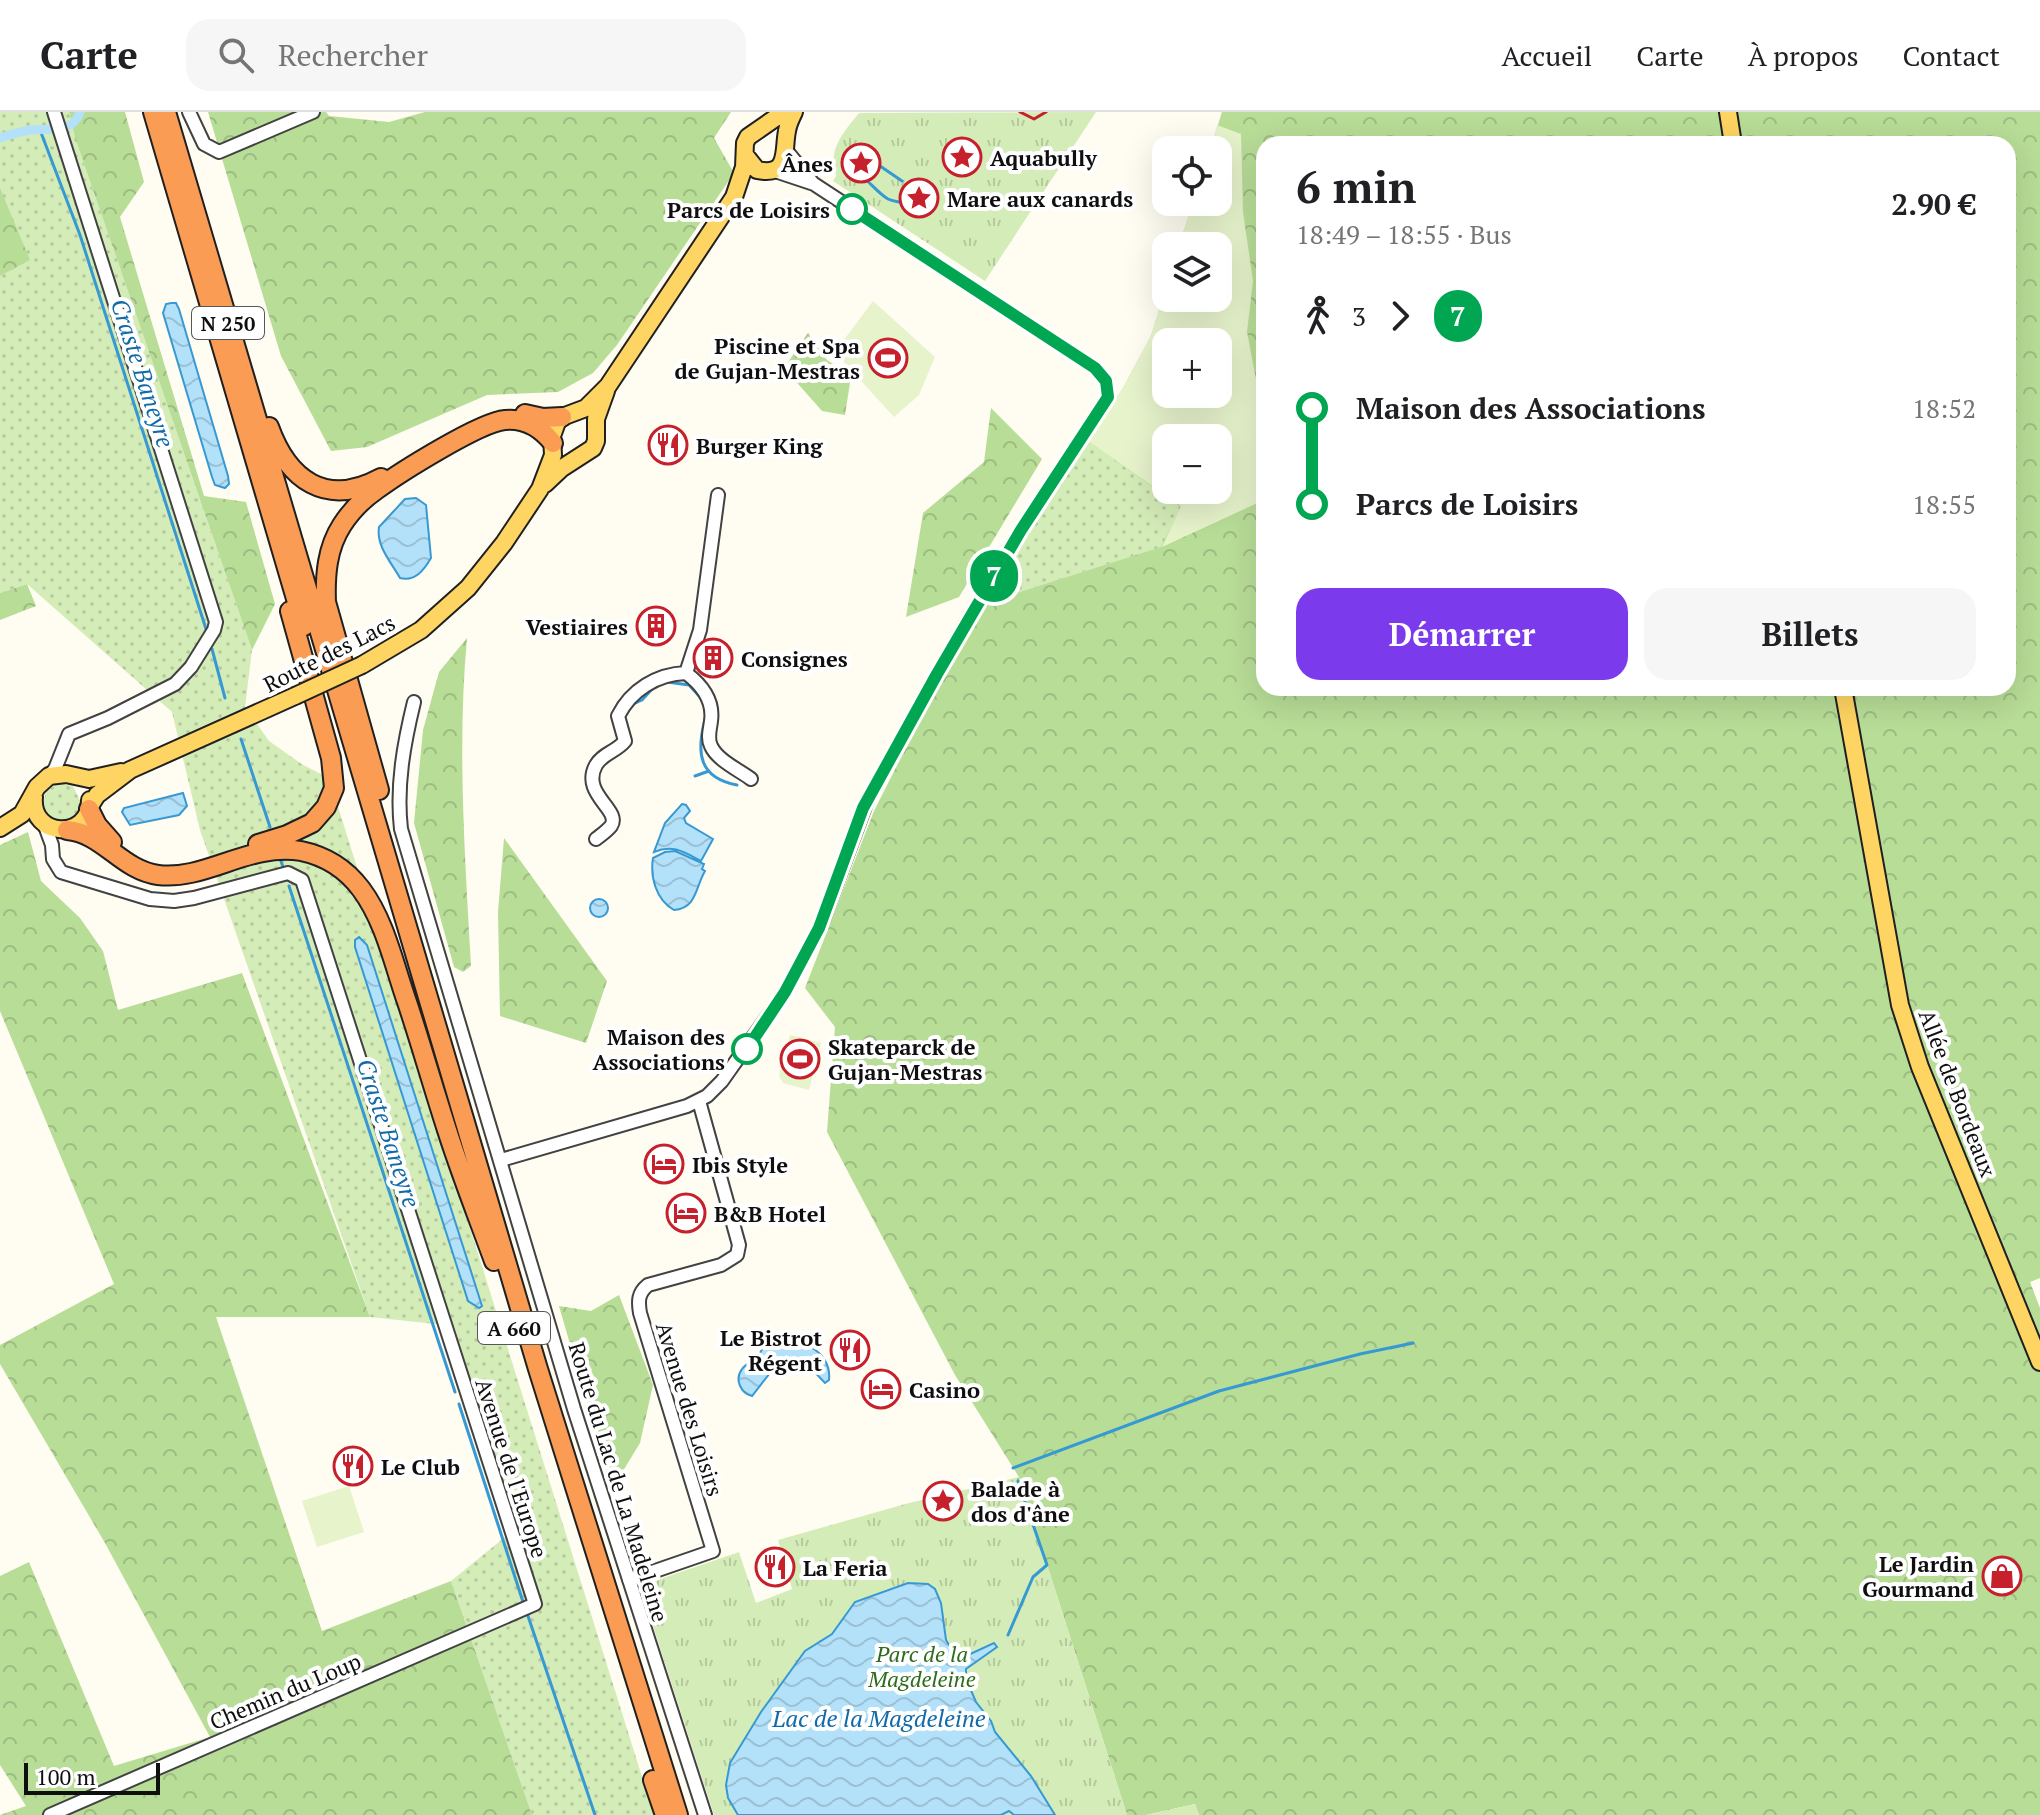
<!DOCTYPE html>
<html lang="fr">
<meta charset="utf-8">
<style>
:root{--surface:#fff;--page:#f6f6f6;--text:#202124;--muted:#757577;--line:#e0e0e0;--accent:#7c3aed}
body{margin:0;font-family:"PT Serif",serif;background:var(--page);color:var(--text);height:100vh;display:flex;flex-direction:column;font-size:30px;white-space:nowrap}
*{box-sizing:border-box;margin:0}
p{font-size:26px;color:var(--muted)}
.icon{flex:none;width:44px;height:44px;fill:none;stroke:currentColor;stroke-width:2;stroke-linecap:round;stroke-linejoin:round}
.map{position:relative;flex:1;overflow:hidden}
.side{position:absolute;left:1256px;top:24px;width:760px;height:560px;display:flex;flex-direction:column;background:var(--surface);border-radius:24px;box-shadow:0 8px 32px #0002}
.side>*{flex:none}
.badge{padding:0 16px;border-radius:26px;font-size:28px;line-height:52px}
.fabs{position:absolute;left:1152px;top:24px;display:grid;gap:16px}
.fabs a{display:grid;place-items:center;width:80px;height:80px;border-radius:16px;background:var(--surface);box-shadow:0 8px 32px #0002;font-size:40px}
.scale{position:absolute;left:24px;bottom:20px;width:136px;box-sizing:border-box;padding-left:8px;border:4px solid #0f0f0f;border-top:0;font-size:22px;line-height:28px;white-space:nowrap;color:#0f0f0f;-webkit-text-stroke:6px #fff;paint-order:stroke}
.map>.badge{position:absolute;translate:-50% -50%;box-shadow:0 0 0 4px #fff}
.legs{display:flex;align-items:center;gap:12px;height:88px;padding:0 40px;font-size:26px}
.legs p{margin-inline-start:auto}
.headline{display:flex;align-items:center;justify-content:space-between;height:136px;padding:0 40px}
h1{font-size:44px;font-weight:800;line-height:60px}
.button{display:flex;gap:16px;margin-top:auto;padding:16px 40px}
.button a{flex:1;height:92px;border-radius:24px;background:var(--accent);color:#fff;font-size:32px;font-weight:800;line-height:92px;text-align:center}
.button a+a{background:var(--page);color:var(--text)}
ul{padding:0 40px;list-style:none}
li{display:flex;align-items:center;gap:28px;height:96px;font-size:30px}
li i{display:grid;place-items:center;width:12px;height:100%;margin:0 10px;background:currentColor}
li i::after{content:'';width:20px;height:20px;margin:-10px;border:6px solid;border-radius:50%;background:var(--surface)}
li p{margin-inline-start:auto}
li:first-child i{background:linear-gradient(#0000 50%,currentColor 0)}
li:last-child i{background:linear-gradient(currentColor 50%,#0000 0)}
header{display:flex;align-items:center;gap:48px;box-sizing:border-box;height:112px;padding:0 40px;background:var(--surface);border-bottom:2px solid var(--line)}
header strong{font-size:38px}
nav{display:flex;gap:44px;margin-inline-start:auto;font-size:28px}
.search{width:560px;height:72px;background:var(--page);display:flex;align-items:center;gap:20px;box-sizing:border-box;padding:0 28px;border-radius:24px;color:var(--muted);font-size:30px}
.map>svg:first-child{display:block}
.grass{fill:url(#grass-dots)}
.forest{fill:url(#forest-crowns);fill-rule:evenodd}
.park{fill:url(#park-tufts)}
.pitch{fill:#e6f3cb;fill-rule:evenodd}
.water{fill:url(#water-waves);stroke:#3799d3;stroke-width:2}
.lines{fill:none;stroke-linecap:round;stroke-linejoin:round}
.stream{stroke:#3799d3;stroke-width:3}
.canal{stroke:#b3e1f9;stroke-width:9}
.minor-casing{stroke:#424242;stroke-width:16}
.major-casing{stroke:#202020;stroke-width:20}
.highway-casing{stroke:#202020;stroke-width:22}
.minor{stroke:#fff;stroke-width:12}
.major{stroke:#fed462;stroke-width:16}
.highway{stroke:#fa9c54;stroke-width:18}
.rail{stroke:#c6202c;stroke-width:3}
.major-bridge-casing{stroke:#202020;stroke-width:20;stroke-linecap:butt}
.major-bridge{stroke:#fed462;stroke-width:16}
.line-1-casing{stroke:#fff;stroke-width:18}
.line-1{stroke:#00a651;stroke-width:12}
.stop-1-dot{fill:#fff;stroke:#00a651;stroke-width:4}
.labels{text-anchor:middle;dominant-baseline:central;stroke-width:8;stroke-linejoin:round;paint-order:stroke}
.shield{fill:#fff;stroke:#575757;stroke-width:2}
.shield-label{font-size:20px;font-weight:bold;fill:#0f0f0f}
.poi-label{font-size:22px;font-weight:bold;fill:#0f0f0f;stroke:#fff;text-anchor:start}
.stop-label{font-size:22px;font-weight:bold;fill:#0f0f0f;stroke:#fff;text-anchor:end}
.street-label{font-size:22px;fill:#0f0f0f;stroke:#fff}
.park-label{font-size:22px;font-style:italic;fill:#2e6b1c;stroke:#fff}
.water-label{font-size:24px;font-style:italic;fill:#126aa8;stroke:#fff}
</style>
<header>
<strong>Carte</strong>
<div class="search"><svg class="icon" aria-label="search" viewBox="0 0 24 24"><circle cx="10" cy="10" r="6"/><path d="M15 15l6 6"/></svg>Rechercher</div>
<nav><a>Accueil</a><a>Carte</a><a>À propos</a><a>Contact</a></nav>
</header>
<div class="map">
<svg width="2040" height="1703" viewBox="0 0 2040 1703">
<defs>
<pattern id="grass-dots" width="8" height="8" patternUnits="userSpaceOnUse" patternTransform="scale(2)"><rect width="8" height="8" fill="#d4ecb8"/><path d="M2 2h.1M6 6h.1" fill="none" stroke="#b5c99d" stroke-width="1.8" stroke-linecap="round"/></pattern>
<pattern id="forest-crowns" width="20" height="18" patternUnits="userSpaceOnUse" patternTransform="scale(2)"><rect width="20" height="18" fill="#b8dd97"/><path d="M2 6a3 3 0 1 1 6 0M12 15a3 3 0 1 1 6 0" fill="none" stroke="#9dbc81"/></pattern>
<pattern id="park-tufts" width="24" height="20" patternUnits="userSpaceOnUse" patternTransform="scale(2)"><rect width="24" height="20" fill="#d4ecb8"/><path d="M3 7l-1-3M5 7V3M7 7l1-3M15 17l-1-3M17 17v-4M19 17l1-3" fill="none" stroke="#b5c99d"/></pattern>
<pattern id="water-waves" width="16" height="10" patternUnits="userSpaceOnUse" patternTransform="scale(2)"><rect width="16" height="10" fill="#b3e1f9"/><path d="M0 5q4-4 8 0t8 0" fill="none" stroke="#99c0d4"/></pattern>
</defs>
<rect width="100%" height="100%" fill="#fffcf1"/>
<path class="grass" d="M0 0H69L75 26 252 538 245 595 269 629 303 653 329 666 654 1703H532L451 1469 515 1417 454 1214 370 1205 200 718 172 600 27 472 0 481Z
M1088 329 1182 395 1162 435 978 493Z
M58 671 73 674 81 691 77 701 65 709 51 706 43 693 46 679Z"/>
<path class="forest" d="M69 0H125L144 70 120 105 204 384 246 390 275 492 252 538 75 26Z
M208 0H326L329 4 389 10 425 0H731L714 26 734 61 617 233 593 261 558 280 487 283 367 335 331 339 281 244Z
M1222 0H2040V1166L2030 1170 2040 1196V1703H1199L1195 1692 1146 1703H1127L1019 1365 955 1263 827 1020 835 915 805 876 874 699 978 493 1161 435 1181 395 1088 329 1123 276 1151 224 1166 176V186H1218V134H1179L1193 90H1218V38H1210ZM1264 32H2008V576H1264ZM1166 230H1218V282H1166ZM1166 326H1218V378H1166Z
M0 76 30 148 0 164Z
M808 221 827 248 851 264 845 303 822 299 784 256Z
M991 296 1042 347 959 485 906 505 923 401 984 350Z
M27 472 36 494 0 508V481Z
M467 526C457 635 465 745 471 854L463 860 454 855 414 711 423 618 439 560Z
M28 720 41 769 80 806 103 839 118 898 242 861 370 1205H216L322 1519 451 1469 532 1703H0L26 1694 0 1653V1464L29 1450 114 1654 210 1625 105 1431 0 1252V1233L114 1172 0 899V733Z
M504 726 607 869 586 931 500 904 498 800Z
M619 1183 653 1273 640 1331 612 1377 559 1194 591 1199Z"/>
<path class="park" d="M1096 0 985 169 833 69 836 64 835 58 830 55C835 48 833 43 836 35 841 22 851 11 859 1Z
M1019 1365 1127 1703H714L640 1474 739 1440 756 1491 792 1477 778 1428 909 1391Z
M1195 1692 1199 1703H1146Z"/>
<path class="pitch" d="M1217 13 1241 22 1243 100 1253 169 1247 220 1264 309V388L1162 435 1181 394 1088 329 1123 276 1151 224 1166 176V186H1218V134H1179L1193 90H1218V38H1210ZM1218 230V282H1166V230ZM1166 326H1218V378H1166Z
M873 189 935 245 919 283 894 305 835 240Z
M790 923 821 931 809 978 783 971 779 964Z
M349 1374 364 1420 317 1435 302 1389Z"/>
<path class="water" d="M171 191H176L179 197 228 364 229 372 225 376 215 373 212 365 163 201 166 192Z
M416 386 426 393 431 446C424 458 415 470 400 466 391 450 376 434 379 415L405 387Z
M183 681 187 694 179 703 130 713 122 700 124 696Z
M682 692 686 693 690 699 684 706 686 711 713 727 701 749C684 740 673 732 654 740L665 711Z
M675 739 704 752 702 757 705 759C695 776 697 796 674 798 656 788 650 765 653 746L665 740Z
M590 796a9 9 0 1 1 18 0a9 9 0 1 1-18 0Z
M359 825 367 833 482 1194 479 1196 468 1189 355 835V828Z
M774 1223C798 1226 832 1238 829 1268L825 1271 806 1251 800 1249 770 1261 752 1284C741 1281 734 1268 742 1257 746 1252 753 1249 758 1244 764 1236 764 1228 774 1223Z
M908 1471 928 1472 935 1477 941 1491 946 1528 955 1543 966 1544 994 1531 997 1535 966 1557V1567L976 1590 991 1609 995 1620 1031 1664 1055 1703H1014L1009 1699 1001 1703H738L728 1686 726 1673 730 1651 761 1600 805 1539 832 1522 855 1490Z"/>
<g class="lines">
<path class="stream" d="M40 18 80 123 206 517
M902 69 861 41 855 44 850 49 852 58C867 65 875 79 888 87 897 91 905 89 913 95
M212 537 225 586
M667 570 689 573 701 586
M631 593 642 588 653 576
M705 608C696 641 699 666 737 673
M241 627 270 715
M695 664 709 659
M281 749 283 755
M289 774 455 1280
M459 1292 524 1493
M1013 1356 1219 1279 1360 1242 1413 1231 1390 1236
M527 1501 595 1703
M1008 1523 1033 1465 1047 1453 1018 1369"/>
<path class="canal" d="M0 26C10 23 21 19 31 18 50 16 73 22 80 0"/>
<g class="minor-casing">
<path id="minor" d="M189 0 204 32 219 40 313 0
M786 38 812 70
M686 561 700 518 718 383
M414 590C404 631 396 674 401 717L574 1297 705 1703
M49 664 55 657 69 622 108 606 175 572 191 555 214 518 216 510 54 0
M45 714 52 733 53 747 61 760 150 787 174 789 194 786 288 761 302 768 535 1492 50 1703
M596 727C601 723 607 719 611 714 622 698 580 682 596 653 603 641 616 640 625 629L618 604C631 578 657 562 686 561 702 573 714 588 711 609 710 618 707 626 711 634 717 648 739 658 751 667
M501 1048 687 994 707 984 722 969 785 880 823 808 867 689 966 511 1021 418 1108 285 1106 269 1095 256 814 72 772 58
M629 1468 713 1439 640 1201C638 1189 638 1181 648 1173L721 1153 737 1143 739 1133 699 989"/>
</g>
<g class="major-casing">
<path id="major" d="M1728 0 1733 32
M745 43 757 58C790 65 783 38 787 19 788 12 791 6 794 0
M545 372 562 356 593 336 596 329V307L606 279
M362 553 421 518 468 476 504 431 540 377 553 343 552 324 557 310 562 305 586 296 608 274 734 85 744 55 745 31 748 25 784 0
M1843 576 1900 893 1920 955 2040 1250
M34 685C30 726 90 729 90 688
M90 694 97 683 130 658 295 584
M0 716 22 702 37 675 49 664 66 662 89 667 121 660"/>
</g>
<g class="highway-casing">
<path id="highway" d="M153 0 304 514
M166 0 538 1257 678 1703
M525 302 543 306 562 305
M269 315C288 368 326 396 381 366
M379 678 326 490C325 463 327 436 342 413 351 399 363 387 376 378 399 361 480 310 505 308 525 306 541 316 553 331
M89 697 97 713 112 730
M67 718C103 721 121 758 158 763 205 769 250 730 301 739 325 744 346 757 361 777 385 809 394 853 407 890 421 932 433 975 447 1018 461 1062 478 1105 494 1149
M258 732 287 723 312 711 326 695 334 676 331 646 290 499
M653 1668 665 1703"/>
</g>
<use href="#minor" class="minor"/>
<use href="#major" class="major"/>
<use href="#highway" class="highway"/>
<path class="rail" d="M1020 0 1034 7 1046 0"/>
<g class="major-bridge-casing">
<path id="major-bridge" d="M295 584 362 553"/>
</g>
<use href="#major-bridge" class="major-bridge"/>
</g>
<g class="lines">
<g class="line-1-casing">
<path id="line-1" d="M747 937 785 880 819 816 863 696 937 562 1021 418 1108 285 1106 269 1095 256 852 97"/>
</g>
<use href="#line-1" class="line-1"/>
</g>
<defs>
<g id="sight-ring" transform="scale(2)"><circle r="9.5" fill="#fff" stroke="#c6202c" stroke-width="1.5"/><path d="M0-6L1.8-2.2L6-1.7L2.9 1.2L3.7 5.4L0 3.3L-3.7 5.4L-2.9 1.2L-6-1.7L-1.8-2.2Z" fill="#c6202c"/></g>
<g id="stadium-ring" transform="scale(2)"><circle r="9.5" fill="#fff" stroke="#c6202c" stroke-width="1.5"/><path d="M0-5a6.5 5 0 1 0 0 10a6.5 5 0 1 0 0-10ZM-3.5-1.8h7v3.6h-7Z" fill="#c6202c"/></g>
<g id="restaurant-ring" transform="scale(2)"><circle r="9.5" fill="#fff" stroke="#c6202c" stroke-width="1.5"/><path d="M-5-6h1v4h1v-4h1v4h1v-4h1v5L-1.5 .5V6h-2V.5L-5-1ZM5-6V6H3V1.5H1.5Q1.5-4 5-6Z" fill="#c6202c"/></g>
<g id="building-ring" transform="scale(2)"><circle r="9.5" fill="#fff" stroke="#c6202c" stroke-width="1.5"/><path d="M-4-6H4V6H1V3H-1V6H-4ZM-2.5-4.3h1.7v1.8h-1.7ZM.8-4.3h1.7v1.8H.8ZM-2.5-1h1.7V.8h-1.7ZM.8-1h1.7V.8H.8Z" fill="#c6202c"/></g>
<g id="hotel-ring" transform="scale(2)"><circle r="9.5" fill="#fff" stroke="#c6202c" stroke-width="1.5"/><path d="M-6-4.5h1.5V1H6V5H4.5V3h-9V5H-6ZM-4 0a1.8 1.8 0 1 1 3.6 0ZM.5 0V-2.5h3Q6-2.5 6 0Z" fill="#c6202c"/></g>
<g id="shop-ring" transform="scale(2)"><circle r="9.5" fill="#fff" stroke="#c6202c" stroke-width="1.5"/><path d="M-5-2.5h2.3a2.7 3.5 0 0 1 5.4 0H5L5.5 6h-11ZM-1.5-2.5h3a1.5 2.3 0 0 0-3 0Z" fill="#c6202c"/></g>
</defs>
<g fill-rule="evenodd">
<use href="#sight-ring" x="962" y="45"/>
<use href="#sight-ring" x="861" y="51"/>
<use href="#sight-ring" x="919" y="86"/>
<use href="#stadium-ring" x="888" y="246"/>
<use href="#restaurant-ring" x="668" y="333"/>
<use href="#building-ring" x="656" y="514"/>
<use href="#building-ring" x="713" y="546"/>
<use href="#stadium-ring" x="800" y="947"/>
<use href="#hotel-ring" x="664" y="1052"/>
<use href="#hotel-ring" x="686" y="1101"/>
<use href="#restaurant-ring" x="850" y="1238"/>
<use href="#hotel-ring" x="881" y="1277"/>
<use href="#restaurant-ring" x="353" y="1354"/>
<use href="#sight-ring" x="943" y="1389"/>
<use href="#restaurant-ring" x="775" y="1455"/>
<use href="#shop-ring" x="2002" y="1464"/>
</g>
<g class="stop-1-dot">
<circle cx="852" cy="97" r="14"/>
<circle cx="747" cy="937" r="14"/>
</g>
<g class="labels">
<g class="shield">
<rect x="192" y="195" width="72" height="32" rx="6"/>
<rect x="478" y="1200" width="72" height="32" rx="6"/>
</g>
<g class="shield-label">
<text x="228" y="211">N 250</text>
<text x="514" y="1216">A 660</text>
</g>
<g class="poi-label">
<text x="990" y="45">Aquabully</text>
<text x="833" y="51" text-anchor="end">Ânes</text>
<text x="947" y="86">Mare aux canards</text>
<text x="860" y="233" text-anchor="end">Piscine et Spa<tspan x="860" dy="25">de Gujan-Mestras</tspan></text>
<text x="696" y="333">Burger King</text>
<text x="628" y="514" text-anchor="end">Vestiaires</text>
<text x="741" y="546">Consignes</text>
<text x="828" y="934">Skateparck de<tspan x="828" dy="25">Gujan-Mestras</tspan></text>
<text x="692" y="1052">Ibis Style</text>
<text x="714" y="1101">B&amp;B Hotel</text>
<text x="822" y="1225" text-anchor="end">Le Bistrot<tspan x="822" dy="25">Régent</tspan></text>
<text x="909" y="1277">Casino</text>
<text x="381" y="1354">Le Club</text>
<text x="971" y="1376">Balade à<tspan x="971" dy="25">dos d'âne</tspan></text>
<text x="1974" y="1451" text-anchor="end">Le Jardin<tspan x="1974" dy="25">Gourmand</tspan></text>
<text x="803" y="1455">La Feria</text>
</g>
<g class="stop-label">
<text x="830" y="97">Parcs de Loisirs</text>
<text x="725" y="924">Maison des<tspan x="725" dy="25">Associations</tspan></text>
</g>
<g class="street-label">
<text transform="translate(329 541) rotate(-27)">Route des Lacs</text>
<text transform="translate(1958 981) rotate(69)">Allée de Bordeaux</text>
<text transform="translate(690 1297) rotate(73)">Avenue des Loisirs</text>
<text transform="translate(512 1356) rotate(72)">Avenue de l'Europe</text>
<text transform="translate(619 1370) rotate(73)">Route du Lac de La Madeleine</text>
<text transform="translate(285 1579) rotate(-23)">Chemin du Loup</text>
</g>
<g class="park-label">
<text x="922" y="1541">Parc de la<tspan x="922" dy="25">Magdeleine</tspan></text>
</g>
<g class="water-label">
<text transform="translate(143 261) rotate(72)">Craste Baneyre</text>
<text transform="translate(389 1021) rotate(72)">Craste Baneyre</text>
<text x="879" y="1606">Lac de la Magdeleine</text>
</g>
</g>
</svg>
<div class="fabs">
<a><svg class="icon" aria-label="locate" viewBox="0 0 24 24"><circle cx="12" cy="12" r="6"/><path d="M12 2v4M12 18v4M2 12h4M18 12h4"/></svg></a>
<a><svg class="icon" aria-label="layers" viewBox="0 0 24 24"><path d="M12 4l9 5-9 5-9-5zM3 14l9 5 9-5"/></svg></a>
<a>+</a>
<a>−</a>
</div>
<div class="scale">100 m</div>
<b class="badge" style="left:994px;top:464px;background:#00a651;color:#fff">7</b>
<section class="side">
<div class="headline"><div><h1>6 min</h1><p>18:49 – 18:55 · Bus</p></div><b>2.90 €</b></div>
<div class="legs"><svg class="icon" aria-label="walk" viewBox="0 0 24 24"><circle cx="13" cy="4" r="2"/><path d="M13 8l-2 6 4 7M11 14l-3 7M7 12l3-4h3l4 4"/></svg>3<svg class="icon" aria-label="forward" viewBox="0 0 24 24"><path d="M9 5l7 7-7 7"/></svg><b class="badge" style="background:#00a651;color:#fff">7</b></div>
<ul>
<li><i style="color:#00a651"></i><b>Maison des Associations</b><p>18:52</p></li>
<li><i style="color:#00a651"></i><b>Parcs de Loisirs</b><p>18:55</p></li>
</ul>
<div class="button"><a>Démarrer</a><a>Billets</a></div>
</section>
</div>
